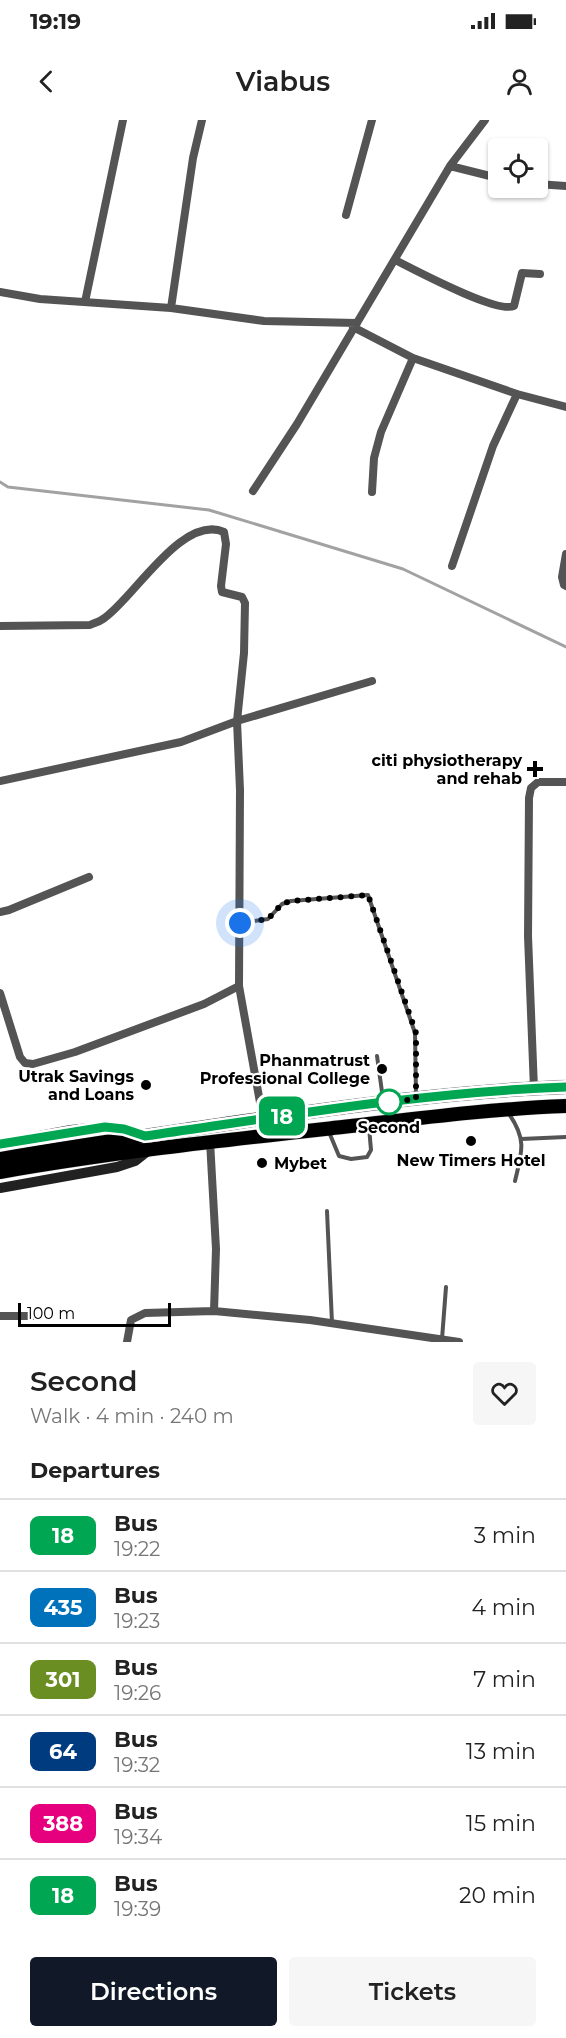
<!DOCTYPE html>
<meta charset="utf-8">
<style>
:root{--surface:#fff;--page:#f6f6f6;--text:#222;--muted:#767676;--line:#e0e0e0;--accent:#111827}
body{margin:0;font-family:Montserrat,sans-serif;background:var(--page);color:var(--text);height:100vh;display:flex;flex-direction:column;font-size:22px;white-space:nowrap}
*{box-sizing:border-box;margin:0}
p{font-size:20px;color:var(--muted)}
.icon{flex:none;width:33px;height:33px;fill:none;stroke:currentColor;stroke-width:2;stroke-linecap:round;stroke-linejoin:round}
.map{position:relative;height:1222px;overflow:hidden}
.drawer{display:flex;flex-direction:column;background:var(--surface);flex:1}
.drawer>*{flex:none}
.badge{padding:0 12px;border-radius:9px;font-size:21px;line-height:39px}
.tools{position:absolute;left:488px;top:18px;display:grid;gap:12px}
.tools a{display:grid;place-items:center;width:60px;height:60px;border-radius:6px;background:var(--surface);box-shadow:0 2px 4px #0004;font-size:30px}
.scale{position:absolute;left:18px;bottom:15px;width:153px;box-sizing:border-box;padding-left:6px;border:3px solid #000;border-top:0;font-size:16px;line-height:21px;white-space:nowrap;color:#000;-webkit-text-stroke:4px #fff;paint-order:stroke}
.you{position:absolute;width:30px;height:30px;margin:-15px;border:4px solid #fff;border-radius:50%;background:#1a73e8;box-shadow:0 0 0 9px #1a73e833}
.map>.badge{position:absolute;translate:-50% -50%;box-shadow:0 0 0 3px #fff}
h2{padding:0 30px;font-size:22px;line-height:54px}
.round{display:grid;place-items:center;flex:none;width:63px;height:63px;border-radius:6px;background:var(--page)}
.headline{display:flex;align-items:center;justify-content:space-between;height:102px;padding:0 30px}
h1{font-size:28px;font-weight:600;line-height:45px}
.cta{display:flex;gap:12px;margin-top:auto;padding:12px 30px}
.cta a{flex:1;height:69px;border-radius:6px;background:var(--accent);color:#fff;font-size:24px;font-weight:600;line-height:69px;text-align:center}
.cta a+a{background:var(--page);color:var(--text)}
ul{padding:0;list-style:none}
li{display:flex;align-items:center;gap:18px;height:72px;padding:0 30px;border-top:2px solid var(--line)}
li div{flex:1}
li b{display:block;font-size:22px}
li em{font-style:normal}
li .badge{min-width:66px;font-weight:700;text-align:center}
.status{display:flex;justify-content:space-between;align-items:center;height:42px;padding:0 30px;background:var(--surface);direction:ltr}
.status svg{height:16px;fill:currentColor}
header{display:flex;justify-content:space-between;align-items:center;height:78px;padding:0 30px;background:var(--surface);font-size:27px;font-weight:600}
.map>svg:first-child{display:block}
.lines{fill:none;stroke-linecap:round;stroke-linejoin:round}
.stream{stroke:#a2a2a2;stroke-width:3}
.trunk-casing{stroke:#dbdbdb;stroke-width:15}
.service{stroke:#545454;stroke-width:4}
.minor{stroke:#545454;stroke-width:8}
.secondary{stroke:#212121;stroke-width:10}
.trunk{stroke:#000;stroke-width:14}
.line-casing{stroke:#fff;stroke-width:14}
.line{stroke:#00a651;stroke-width:9}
.walk{stroke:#000;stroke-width:6;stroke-dasharray:0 10.8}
.poi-dot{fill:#000;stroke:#fff;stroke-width:2}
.stop-dot{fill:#fff;stroke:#00a651;stroke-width:3}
.labels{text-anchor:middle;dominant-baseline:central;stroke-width:4.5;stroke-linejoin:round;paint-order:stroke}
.poi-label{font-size:16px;font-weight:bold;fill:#000;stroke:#fff;text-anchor:end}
.stop-label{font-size:16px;font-weight:bold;fill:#000;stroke:#fff}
</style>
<div class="status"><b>19:19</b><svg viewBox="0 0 49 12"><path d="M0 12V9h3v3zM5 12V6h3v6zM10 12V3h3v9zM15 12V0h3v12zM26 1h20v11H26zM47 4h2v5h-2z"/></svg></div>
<header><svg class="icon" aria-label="back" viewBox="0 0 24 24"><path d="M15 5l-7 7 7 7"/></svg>Viabus<svg class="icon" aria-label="person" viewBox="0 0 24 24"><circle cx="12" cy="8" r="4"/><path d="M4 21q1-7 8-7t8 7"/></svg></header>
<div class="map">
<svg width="566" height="1222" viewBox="0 0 566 1222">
<rect width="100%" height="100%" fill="#fff"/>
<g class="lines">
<path class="stream" d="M0 362 8 367 209 390 403 449 566 527"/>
<g class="trunk-casing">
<path id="trunk" d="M0 1039C80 1025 159 1014 239 1002 348 986 456 971 566 967
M0 1052C108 1033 216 1021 325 1009 406 1000 485 989 566 986"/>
</g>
<path class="service" d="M240 803 268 799 282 784 291 781 368 775 415 913 416 975
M377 936 383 979
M509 994C527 1020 522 1032 515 1061
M329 1012 339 1036 351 1039 367 1037 371 1030 369 1007
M521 1019 566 1017
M327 1091 332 1203
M442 1219 446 1167"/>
<path class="minor" d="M450 46 498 58
M537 64 566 66
M346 95 372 0
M395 140C415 150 497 194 514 186L522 153 540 154
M0 172 40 179 171 188 264 201 357 203
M85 182 123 0
M171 188 193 38 202 0
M353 207 413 238 517 274 566 287
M253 371 297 304 450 46 485 0
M372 372 374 338 381 312 413 238
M566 434 562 457 564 465 566 466
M452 446 493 326 517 274
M0 506 90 505C94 503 99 502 103 499 132 481 182 393 224 412L226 424 221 466 222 472 242 477 245 483 244 533 237 601 240 670 239 866 263 999
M0 661 181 622 237 601 372 561
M0 792 9 790 89 757
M0 873 20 937 25 943 33 944 75 932 204 884 239 866
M534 969 528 816 529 678 531 668 538 662H566
M210 1021 216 1129 214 1191
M0 1196H32
M127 1222 131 1200 145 1193 214 1191 310 1200 459 1222"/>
<path class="secondary" d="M0 1024C39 1017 82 1003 122 1009 129 1010 137 1013 144 1016
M0 1068 117 1047 135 1041 149 1030"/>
<use href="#trunk" class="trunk"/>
</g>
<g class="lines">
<g class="line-casing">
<path id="line" d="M0 1024 105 1007 124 1009 145 1016C284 996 425 972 566 967"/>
</g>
<use href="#line" class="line"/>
<path class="walk" d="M240 803 268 799 282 784 291 781 368 775 416 913V979L389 982"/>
</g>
<g class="poi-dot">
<path d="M532 640h6v6h6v6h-6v6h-6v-6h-6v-6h6z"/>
<circle cx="382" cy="949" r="6"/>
<circle cx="146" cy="965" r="6"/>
<circle cx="471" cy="1021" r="6"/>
<circle cx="262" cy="1043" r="6"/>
</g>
<circle class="stop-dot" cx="389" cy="982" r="12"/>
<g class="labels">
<g class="poi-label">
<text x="522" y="640">citi physiotherapy<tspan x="522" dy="18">and rehab</tspan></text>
<text x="370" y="940">Phanmatrust<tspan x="370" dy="18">Professional College</tspan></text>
<text x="134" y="956">Utrak Savings<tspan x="134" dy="18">and Loans</tspan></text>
<text x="471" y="1040" text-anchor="middle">New Timers Hotel</text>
<text x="274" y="1043" text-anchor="start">Mybet</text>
</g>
<g class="stop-label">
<text x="389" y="1007">Second</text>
</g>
</g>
</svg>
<div class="tools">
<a><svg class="icon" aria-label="locate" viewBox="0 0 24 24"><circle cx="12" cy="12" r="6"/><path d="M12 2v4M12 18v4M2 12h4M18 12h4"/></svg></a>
</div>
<div class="scale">100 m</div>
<div class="you" style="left:240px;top:803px"></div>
<b class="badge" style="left:282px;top:996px;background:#00a651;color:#fff">18</b>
</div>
<section class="drawer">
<div class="headline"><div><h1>Second</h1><p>Walk · 4 min · 240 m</p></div><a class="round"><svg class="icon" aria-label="heart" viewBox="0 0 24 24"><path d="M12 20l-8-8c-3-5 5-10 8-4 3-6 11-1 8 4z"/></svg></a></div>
<h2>Departures</h2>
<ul>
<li><span class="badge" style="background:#00a651;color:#fff">18</span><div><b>Bus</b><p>19:22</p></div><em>3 min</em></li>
<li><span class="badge" style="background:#0072bc;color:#fff">435</span><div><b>Bus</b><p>19:23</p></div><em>4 min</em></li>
<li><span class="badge" style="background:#6b8e23;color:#fff">301</span><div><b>Bus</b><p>19:26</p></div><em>7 min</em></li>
<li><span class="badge" style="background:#003b80;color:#fff">64</span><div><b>Bus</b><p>19:32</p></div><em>13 min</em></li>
<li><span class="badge" style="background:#e6007e;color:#fff">388</span><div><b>Bus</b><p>19:34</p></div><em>15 min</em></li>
<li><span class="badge" style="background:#00a651;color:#fff">18</span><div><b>Bus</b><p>19:39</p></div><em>20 min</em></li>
</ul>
<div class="cta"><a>Directions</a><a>Tickets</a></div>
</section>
